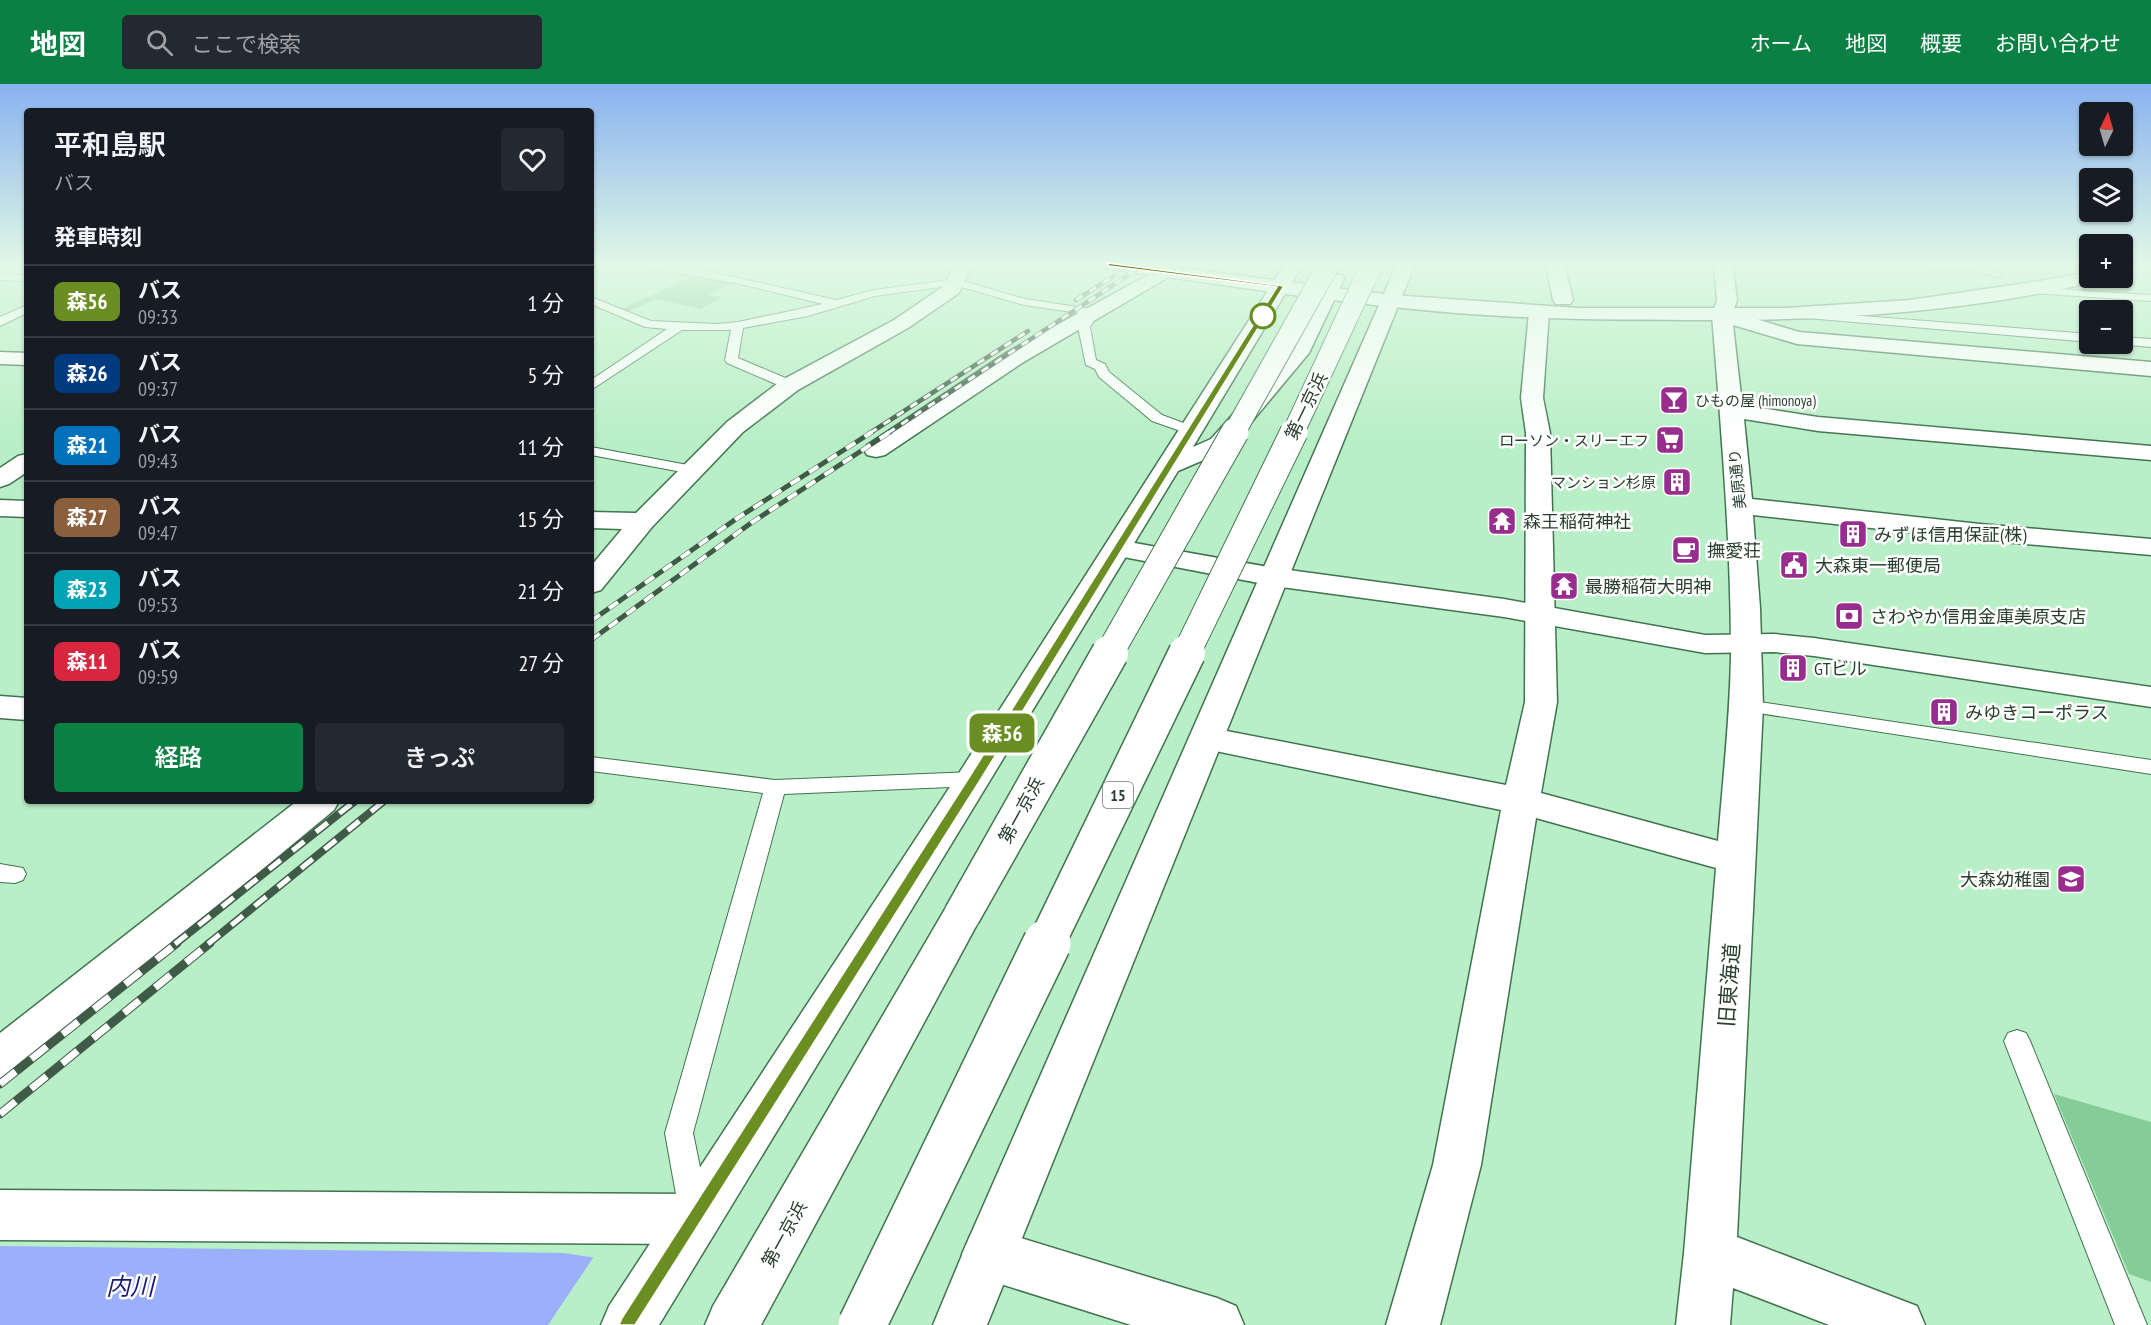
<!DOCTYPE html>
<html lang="ja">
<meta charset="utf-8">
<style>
:root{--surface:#171b24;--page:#242831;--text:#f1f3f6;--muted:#9ea1a6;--line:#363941;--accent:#0b8043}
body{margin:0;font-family:"PT Sans Narrow","Noto Sans JP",sans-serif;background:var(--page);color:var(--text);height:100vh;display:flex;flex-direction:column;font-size:22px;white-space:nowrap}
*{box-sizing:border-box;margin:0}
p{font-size:20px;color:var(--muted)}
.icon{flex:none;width:33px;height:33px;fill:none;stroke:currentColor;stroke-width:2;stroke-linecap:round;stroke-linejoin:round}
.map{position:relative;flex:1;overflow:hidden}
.drawer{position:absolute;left:24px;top:24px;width:570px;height:696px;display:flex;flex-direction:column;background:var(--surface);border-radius:6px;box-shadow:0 2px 4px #0004}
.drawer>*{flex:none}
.badge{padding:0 12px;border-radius:9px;font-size:21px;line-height:39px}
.needle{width:39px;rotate:5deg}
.controls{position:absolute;left:2079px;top:18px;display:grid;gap:12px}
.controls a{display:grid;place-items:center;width:54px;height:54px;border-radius:6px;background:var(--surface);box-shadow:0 2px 4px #0004;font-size:30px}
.map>.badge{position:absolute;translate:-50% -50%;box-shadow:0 0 0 3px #fff}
h2{padding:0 30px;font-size:22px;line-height:54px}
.round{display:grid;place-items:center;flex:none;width:63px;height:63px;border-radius:6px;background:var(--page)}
.headline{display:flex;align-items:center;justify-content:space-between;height:102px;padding:0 30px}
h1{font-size:28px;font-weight:600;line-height:45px}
.primary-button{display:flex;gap:12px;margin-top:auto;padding:12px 30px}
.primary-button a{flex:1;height:69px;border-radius:6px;background:var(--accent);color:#fff;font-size:24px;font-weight:600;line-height:69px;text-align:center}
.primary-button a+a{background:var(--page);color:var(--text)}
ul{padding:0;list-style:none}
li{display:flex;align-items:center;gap:18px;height:72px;padding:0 30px;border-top:2px solid var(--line)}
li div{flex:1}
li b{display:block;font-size:22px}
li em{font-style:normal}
li .badge{min-width:66px;font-weight:700;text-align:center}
header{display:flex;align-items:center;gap:36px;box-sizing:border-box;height:84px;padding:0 30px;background:var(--accent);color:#fff}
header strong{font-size:28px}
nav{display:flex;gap:33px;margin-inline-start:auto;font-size:21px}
.search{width:420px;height:54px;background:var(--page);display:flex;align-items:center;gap:15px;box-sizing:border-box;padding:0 21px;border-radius:6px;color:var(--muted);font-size:22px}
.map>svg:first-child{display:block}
.green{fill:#84cc98}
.water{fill:#9baffd}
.pier{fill:#b9efc6}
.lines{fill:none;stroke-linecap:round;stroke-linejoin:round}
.service-casing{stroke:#417350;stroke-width:2}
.minor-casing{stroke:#417350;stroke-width:3}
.tertiary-casing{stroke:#417350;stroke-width:3}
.primary-casing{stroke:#417350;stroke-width:3}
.trunk-casing{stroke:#417350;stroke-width:3}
.path{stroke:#85b090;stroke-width:2;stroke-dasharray:3 2;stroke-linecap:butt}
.service{fill:#fff;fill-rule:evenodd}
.minor{fill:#fff;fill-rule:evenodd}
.tertiary{fill:#fff;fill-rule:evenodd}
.primary{fill:#fff;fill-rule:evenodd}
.trunk{fill:#fff;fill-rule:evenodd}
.rail-far3-casing{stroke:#3f5b47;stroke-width:4.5}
.rail-far2-casing{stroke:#3f5b47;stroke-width:5}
.rail-far1-casing{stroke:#3f5b47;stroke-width:8}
.rail-casing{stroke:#3f5b47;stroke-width:9}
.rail-far3{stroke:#fff;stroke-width:3;stroke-dasharray:8;stroke-linecap:butt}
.rail-far2{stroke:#fff;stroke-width:4;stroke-dasharray:11;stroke-linecap:butt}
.rail-far1{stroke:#fff;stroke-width:5;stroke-dasharray:15;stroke-linecap:butt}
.rail{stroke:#fff;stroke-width:7;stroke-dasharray:20;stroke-linecap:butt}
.trunk-bridge-far3-casing{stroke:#417350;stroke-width:23;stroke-linecap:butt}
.trunk-bridge-far2-casing{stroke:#417350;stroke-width:29;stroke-linecap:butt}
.trunk-bridge-far1-casing{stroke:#417350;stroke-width:39;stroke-linecap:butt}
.trunk-bridge-casing{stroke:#417350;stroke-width:50;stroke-linecap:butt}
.trunk-bridge-far3{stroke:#fff;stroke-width:21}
.trunk-bridge-far2{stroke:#fff;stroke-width:27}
.trunk-bridge-far1{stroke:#fff;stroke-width:36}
.trunk-bridge{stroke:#fff;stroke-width:47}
.line{fill:#6b8e23;stroke:#fff;stroke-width:1.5}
.stop-dot{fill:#fff;stroke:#6b8e23;stroke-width:3}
.labels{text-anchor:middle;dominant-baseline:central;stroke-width:5;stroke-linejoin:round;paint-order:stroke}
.far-poi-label{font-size:15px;fill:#283e2e;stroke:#fff;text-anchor:end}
.far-street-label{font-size:15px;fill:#283e2e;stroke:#fff}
.shield{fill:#fff;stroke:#68786d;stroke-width:1.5}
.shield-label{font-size:16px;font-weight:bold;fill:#283e2e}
.street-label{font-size:18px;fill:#283e2e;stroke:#fff}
.poi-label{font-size:18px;fill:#283e2e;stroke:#fff;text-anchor:start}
.near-street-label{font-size:21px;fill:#283e2e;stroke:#fff}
.near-water-label{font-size:24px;font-style:italic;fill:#181971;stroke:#fff}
</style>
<header>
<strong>地図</strong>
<div class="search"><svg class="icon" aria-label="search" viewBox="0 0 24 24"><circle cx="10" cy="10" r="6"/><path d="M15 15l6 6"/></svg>ここで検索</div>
<nav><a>ホーム</a><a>地図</a><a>概要</a><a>お問い合わせ</a></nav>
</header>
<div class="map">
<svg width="2151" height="1241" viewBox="0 0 2151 1241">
<rect width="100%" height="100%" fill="#b9efc6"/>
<path class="green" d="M695 191 736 197 708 211 722 213 701 225 656 215 627 228 620 226Z
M2054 1010 2151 1038V1198L2129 1190Z"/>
<path class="water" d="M0 1162 564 1169 1029 1241H0Z"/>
<path class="pier" d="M595 1171 1029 1238 1032 1241H548Z"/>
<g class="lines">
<g class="service-casing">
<path id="service" d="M638 180H665L716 189 836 216 874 206 956 195 1025 215 1097 226 1099 228 1090 243 1096 276 1105 280 1109 288 1162 331 1197 344 1199 347 1192 351 1152 337 1099 293 1095 285 1086 281 1078 243 1086 230 1024 221 955 201 875 212 808 232 743 244 738 274 795 298 797 301 795 304H785L727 279 725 276 731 246H682L591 306V296L667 245 645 243 591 220V213L651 237 717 240 738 238 823 220 740 200 643 183Z
M1924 180H1974L2002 190 1997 193 1968 185 1929 184 1925 183Z
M0 190 27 191V197L0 196Z
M2022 203 2151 211V217L2018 208V204Z
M27 221V229L0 242V233Z
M1799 227 2090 250V258L1795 233 1793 231Z
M2122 253 2151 255V263L2118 260H2122Z
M591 363 693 382 700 386 693 390 591 371Z
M1746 616 2151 676V690L1739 626 1736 622 1739 618Z
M591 673 775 696 974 688 981 690 984 695 981 700 974 702 784 710 693 1049 709 1127 704 1137 694 1141 684 1137 679 1127 665 1049 763 709 591 687Z
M0 780 23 784 26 790 23 796 15 799 0 798Z
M2017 946 2026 949 2030 957 2147 1241H2115L2004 957 2008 949Z"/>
</g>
<g class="minor-casing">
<path id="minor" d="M954 180H972L959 209 908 244 798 306 743 348 652 443 601 506 591 509V482L622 445 591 444V428L636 429 727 338 782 296 894 236 944 202Z
M1546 180H1564L1573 216 1570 220H1556L1553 216Z
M1714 180H1732L1737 216 1733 228 1799 248 2151 278V292L1797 260 1733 241 1742 321 1818 333 2151 362V376L1818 347 1744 335 1752 415 1980 440 2151 455V471L1980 456 1753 431 1760 524 1763 622 1737 1153 1917 1222 1925 1241H1829L1733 1204 1730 1241H1676L1684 1169 1716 784 1536 734 1481 1081 1440 1241H1386L1433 1081 1501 726 1206 665 1194 662 1189 654 1194 646 1206 643 1506 701 1525 618 1526 349 1521 314 1529 228 1532 224H1546L1549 228 1543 314 1550 349 1557 618 1541 709 1718 757C1723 695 1730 633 1731 571 1731 457 1721 344 1712 231L1717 216Z
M1166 181 1172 183 1175 187 1172 191 1022 279 885 371 876 373 867 371 864 366 867 361 1006 269Z
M0 268 27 269V281L0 280Z
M27 370V388L9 400 0 403V384L18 372Z
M0 416 27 417V433L0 432Z
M0 612 27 614V636L0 634Z
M297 717H339L334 726 16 989 0 995V949Z
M0 1106 695 1110 713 1118 720 1135 713 1152 695 1160 0 1156Z
M988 1144 1217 1214 1236 1222 1244 1241H1131L988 1196 970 1188 962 1170 970 1152Z"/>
</g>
<g class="tertiary-casing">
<path id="tertiary" d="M1118 456 1274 484 1504 515 1705 551 1774 550 1814 554 2151 603V623L1814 572 1774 568 1705 569 1504 533 1274 502 1108 470 1104 464 1108 458Z"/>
</g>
<g class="primary-casing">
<path id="primary" d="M1100 180H1150L1391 211 1579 224H1786L1910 216 2040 197 2090 188V194H2099L2097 197C1975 227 1840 236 1715 236 1638 236 1562 236 1486 231 1360 223 1234 202 1109 185L1103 184Z
M2122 180H2136L2133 184 2122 187Z"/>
</g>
<g class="trunk-casing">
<path id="trunk" d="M1285 180H1303L1193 363 1211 355 1289 267 1328 191H1342L1344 195 1309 269 1229 365 1178 387 659 1241H601L609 1222 961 686Z
M1397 180H1415L987 1241H933L970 1152Z
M962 815 976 820 982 831 761 1241H705L713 1222 948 820Z"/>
</g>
<path class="path" d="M1885 180H1903"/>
<use href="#service" class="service"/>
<use href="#minor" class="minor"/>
<use href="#tertiary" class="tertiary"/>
<use href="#primary" class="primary"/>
<use href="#trunk" class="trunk"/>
<g class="rail-far3-casing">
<path id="rail-far3" d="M1076 216 1114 192
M870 349 1028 247
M888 349 1145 180"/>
</g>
<g class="rail-far2-casing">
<path id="rail-far2" d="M591 537 736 435 872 348
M591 556 751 439 890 348"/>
</g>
<g class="rail-far1-casing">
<path id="rail-far1" d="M175 860 355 717
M208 860 384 717"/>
</g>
<g class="rail-casing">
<path id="rail" d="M0 1000 177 859
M0 1030 210 859"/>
</g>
<use href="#rail-far3" class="rail-far3"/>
<use href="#rail-far2" class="rail-far2"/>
<use href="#rail-far1" class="rail-far1"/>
<use href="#rail" class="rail"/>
<g class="trunk-bridge-far3-casing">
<path id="trunk-bridge-far3" d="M1234 349 1329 180
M1293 349 1372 180"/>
</g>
<g class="trunk-bridge-far2-casing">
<path id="trunk-bridge-far2" d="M1109 570 1235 348
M1186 570 1294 348"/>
</g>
<g class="trunk-bridge-far1-casing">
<path id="trunk-bridge-far1" d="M962 831 1110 569
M1046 860 1187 569"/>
</g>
<g class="trunk-bridge-casing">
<path id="trunk-bridge" d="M862 1241 1047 859"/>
</g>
<use href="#trunk-bridge-far3" class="trunk-bridge-far3"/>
<use href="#trunk-bridge-far2" class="trunk-bridge-far2"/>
<use href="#trunk-bridge-far1" class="trunk-bridge-far1"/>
<use href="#trunk-bridge" class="trunk-bridge"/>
</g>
<linearGradient id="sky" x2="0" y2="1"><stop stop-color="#89b2f0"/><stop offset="0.51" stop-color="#e0f8e5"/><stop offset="1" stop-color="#e0f8e5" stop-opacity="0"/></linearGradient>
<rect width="2151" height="354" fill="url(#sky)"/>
<path class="line" d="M1107 179 1284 202 979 698 635 1241H619L622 1234 970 692 1277 203 1109 182Z"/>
<defs>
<g id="bar-square" transform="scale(1.5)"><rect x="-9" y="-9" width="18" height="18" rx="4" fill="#992d8e" stroke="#fff"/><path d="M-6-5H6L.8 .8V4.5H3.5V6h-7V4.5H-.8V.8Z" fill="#fff"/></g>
<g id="supermarket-square" transform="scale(1.5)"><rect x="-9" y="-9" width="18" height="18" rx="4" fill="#992d8e" stroke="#fff"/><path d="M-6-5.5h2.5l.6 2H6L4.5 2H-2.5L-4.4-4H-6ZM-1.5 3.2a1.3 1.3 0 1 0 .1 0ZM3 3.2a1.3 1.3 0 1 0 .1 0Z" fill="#fff"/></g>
<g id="building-square" transform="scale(1.5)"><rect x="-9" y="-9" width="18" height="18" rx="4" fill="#992d8e" stroke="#fff"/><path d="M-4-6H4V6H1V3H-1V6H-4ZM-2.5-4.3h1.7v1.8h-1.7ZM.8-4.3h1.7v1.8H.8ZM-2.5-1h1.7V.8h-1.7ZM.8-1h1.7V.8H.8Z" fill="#fff"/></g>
<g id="temple-square" transform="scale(1.5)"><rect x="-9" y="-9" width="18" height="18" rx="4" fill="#992d8e" stroke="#fff"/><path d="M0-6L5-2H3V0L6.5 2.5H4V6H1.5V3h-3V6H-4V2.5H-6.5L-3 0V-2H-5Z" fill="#fff"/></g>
<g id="cafe-square" transform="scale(1.5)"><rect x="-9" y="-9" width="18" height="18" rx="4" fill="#992d8e" stroke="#fff"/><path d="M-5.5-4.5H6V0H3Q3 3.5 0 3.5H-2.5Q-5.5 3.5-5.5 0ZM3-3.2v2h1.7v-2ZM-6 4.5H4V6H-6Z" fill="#fff"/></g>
<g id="civic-square" transform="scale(1.5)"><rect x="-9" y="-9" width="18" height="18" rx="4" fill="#992d8e" stroke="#fff"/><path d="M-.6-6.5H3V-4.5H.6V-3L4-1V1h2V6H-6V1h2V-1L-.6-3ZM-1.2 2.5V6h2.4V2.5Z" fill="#fff"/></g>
<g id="bank-square" transform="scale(1.5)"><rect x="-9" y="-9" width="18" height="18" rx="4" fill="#992d8e" stroke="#fff"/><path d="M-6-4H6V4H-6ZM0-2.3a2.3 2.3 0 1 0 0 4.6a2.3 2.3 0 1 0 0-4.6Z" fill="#fff"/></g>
<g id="school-square" transform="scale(1.5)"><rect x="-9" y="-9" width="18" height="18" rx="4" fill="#992d8e" stroke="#fff"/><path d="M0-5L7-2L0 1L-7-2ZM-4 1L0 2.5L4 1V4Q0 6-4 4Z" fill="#fff"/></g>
</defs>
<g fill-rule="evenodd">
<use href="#bar-square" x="1674" y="316"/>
<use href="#supermarket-square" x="1670" y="356"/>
<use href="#building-square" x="1677" y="398"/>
<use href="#temple-square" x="1502" y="437"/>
<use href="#building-square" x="1853" y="450"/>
<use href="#cafe-square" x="1686" y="466"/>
<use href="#civic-square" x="1794" y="481"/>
<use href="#temple-square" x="1564" y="502"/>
<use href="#bank-square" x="1849" y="532"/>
<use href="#building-square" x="1793" y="584"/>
<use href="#building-square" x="1944" y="628"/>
<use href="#school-square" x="2071" y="795"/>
</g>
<circle class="stop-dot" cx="1263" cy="232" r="12"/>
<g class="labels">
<g class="far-poi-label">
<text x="1695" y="316" text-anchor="start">ひもの屋 (himonoya)</text>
<text x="1649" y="356">ローソン・スリーエフ</text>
<text x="1656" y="398">マンション杉原</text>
</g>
<g class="far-street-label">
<text transform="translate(1737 395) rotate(-96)">美原通り</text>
</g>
<rect class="shield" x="1103" y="698" width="30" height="26" rx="4.5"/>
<g class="shield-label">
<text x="1118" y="711">15</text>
</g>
<g class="street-label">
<text transform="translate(1306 322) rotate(-64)">第一京浜</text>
<text transform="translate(1021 726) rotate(-61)">第一京浜</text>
<text transform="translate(784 1150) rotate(-61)">第一京浜</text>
</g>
<g class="poi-label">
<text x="1523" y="437">森王稲荷神社</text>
<text x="1874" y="450">みずほ信用保証(株)</text>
<text x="1707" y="466">撫愛荘</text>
<text x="1815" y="481">大森東一郵便局</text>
<text x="1585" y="502">最勝稲荷大明神</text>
<text x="1870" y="532">さわやか信用金庫美原支店</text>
<text x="1814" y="584">GTビル</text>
<text x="1965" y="628">みゆきコーポラス</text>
<text x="2050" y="795" text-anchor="end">大森幼稚園</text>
</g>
<g class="near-street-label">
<text transform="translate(1729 901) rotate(-86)">旧東海道</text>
</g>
<g class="near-water-label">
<text x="130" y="1202">内川</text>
</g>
</g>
</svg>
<div class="controls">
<a><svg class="needle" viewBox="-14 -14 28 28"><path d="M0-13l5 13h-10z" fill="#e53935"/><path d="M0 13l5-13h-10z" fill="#9ea1a6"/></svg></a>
<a><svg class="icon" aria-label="layers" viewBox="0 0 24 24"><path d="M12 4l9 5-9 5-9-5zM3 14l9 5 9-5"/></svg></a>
<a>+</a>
<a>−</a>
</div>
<b class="badge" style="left:1002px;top:649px;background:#6b8e23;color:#fff">森56</b>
<section class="drawer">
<div class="headline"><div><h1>平和島駅</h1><p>バス</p></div><a class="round"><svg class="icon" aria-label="heart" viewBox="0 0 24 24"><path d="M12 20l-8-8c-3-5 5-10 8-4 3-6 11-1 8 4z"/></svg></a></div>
<h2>発車時刻</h2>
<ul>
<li><span class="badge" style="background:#6b8e23;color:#fff">森56</span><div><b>バス</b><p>09:33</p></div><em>1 分</em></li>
<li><span class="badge" style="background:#003b80;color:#fff">森26</span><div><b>バス</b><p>09:37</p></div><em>5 分</em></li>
<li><span class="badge" style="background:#0072bc;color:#fff">森21</span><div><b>バス</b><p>09:43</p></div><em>11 分</em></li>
<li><span class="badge" style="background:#8b5e3c;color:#fff">森27</span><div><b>バス</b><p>09:47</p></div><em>15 分</em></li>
<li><span class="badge" style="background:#00a3b4;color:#fff">森23</span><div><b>バス</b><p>09:53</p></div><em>21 分</em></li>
<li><span class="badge" style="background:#d7263d;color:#fff">森11</span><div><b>バス</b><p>09:59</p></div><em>27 分</em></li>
</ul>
<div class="primary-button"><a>経路</a><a>きっぷ</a></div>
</section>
</div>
